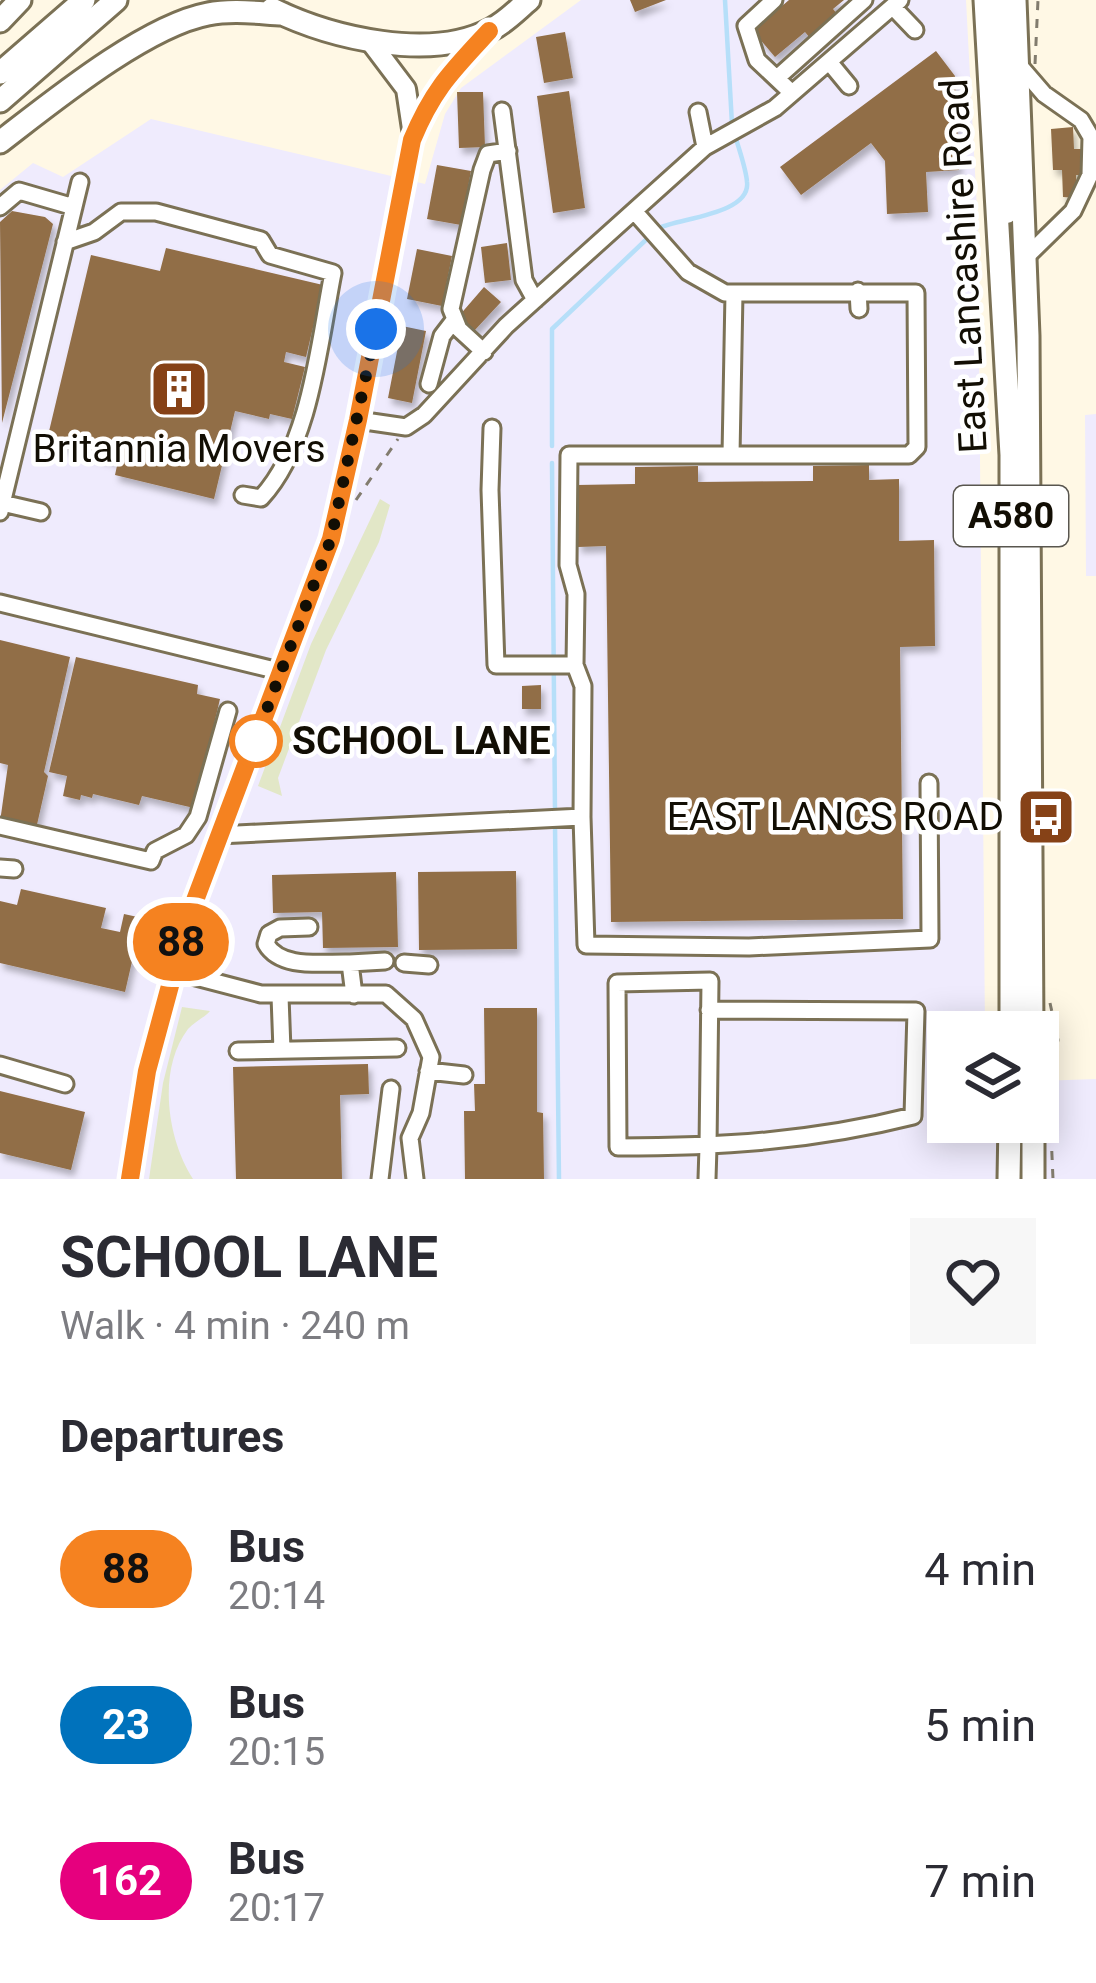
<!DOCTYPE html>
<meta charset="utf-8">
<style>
:root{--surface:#fff;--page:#f7f7f7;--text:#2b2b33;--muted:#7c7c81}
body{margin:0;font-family:Roboto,sans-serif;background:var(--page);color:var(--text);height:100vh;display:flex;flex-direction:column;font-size:45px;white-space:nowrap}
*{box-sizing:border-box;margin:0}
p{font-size:39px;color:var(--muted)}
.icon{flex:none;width:66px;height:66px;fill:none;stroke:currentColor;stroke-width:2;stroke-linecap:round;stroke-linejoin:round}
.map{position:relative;height:1179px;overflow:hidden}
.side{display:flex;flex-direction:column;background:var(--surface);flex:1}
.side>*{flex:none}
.badge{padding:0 24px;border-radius:39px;font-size:42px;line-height:78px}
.controls{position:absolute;left:927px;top:1011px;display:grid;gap:24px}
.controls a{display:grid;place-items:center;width:132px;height:132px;border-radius:0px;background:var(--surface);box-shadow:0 6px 30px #0003;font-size:60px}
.you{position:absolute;width:60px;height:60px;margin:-30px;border:9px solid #fff;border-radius:50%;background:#1a73e8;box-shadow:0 0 0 18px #1a73e833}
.map>.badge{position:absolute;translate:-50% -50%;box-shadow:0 0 0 6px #fff}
h2{padding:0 60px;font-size:45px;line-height:108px}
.round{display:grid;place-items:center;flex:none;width:126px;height:126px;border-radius:0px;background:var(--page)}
.headline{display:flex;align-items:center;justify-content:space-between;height:204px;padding:0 60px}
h1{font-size:57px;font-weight:700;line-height:90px}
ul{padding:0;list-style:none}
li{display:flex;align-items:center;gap:36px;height:156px;padding:0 60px}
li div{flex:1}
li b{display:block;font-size:45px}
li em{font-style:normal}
li .badge{min-width:132px;font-weight:700;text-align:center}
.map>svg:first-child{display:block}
.industrial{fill:#efebfd}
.green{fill:#e2e7c7}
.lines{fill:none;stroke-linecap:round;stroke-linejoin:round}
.stream{stroke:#b6dff9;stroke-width:4.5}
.building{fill:#916e46;filter:url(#shadow)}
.minor-casing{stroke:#7b7155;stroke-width:21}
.major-casing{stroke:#7b7155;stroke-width:24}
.highway-casing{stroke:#7b7155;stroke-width:27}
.path{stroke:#827c6e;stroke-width:3;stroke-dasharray:9 9;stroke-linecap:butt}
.minor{stroke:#fff;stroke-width:15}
.major{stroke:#fff;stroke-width:18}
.highway{stroke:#fff;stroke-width:21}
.line-casing{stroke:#fff;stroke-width:27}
.line{stroke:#f58220;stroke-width:18}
.walk{stroke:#120e04;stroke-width:12;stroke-dasharray:0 21.6}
.stop-dot{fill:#fff;stroke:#f58220;stroke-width:6}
.labels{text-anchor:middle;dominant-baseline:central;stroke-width:9;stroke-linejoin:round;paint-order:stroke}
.shield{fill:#fff;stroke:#59564f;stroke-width:3}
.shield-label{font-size:36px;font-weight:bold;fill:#120e04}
.street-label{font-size:39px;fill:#120e04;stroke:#fff}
.poi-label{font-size:39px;fill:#120e04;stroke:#fff}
.stop-label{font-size:39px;font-weight:bold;fill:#120e04;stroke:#fff;text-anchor:start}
</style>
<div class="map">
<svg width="1096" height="1179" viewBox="0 0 1096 1179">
<defs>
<filter id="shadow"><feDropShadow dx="3.5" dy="6" stdDeviation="3" flood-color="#0004"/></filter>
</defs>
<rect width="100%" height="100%" fill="#fff8e5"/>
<path class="industrial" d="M581 0H966L978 229 985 1032H948V1122H1038V1081L1096 1079V1179H0V190L33 163 63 177 151 119 425 184 445 114 461 88Z
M1096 414V576H1086L1085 415Z"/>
<path class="green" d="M380 499 390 505 379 542 326 650 278 778 282 796 258 786 311 644Z
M182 1007 210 1011C204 1018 194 1022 188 1029 157 1070 167 1139 193 1179H149L163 1083Z"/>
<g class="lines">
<path class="stream" d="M725 0 732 124
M659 228C680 218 751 214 747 182 746 168 739 150 735 135
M552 446V329L650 236
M552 463 555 813
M555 825 559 1179"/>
</g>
<path class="building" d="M630 0H666L635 12Z
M789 0H844L833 9 843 21 815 44 805 32 775 57 753 31Z
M565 32 573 78 544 83 536 37Z
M936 51 955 76 959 170 926 172 928 212 887 214 885 161 871 143 801 195 780 167Z
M569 91 585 208 553 213 537 96Z
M457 92H483L485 147 459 148Z
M1073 127 1074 149H1083L1084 162 1080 175H1076L1077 198 1063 197 1062 170H1053L1051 129Z
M437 165 471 171 461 225 427 219Z
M12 211 45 217 53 224 2 423 0 222Z
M507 243 511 280 485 283 481 247Z
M166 248 323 285 306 357 286 352 284 362 305 367 292 419 270 414 269 419 235 411 214 499 115 475 118 461 46 444 91 255 160 271Z
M417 249 452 256 442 306 407 299Z
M484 287 501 302 474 331 458 317Z
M402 326 426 331 412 403 388 398Z
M869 465V480L899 479V541L934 540 935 646 900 647 903 919 611 922 606 546 578 547 577 485 635 484V467L698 466V482L813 481V466Z
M0 640 70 657 44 772 48 776 36 829 0 822 8 765 0 763Z
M76 657 198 685 197 694 220 699 194 808 142 796 139 805 93 794 92 798 81 795 80 800 63 796 67 776 49 772Z
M541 685V709H522V686Z
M520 724H529V756H520Z
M516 871 517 949 419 950 418 872Z
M396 872 398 947 323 948 322 912 273 913 272 875Z
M21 889 106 908 101 928 120 932 124 914 142 918 125 992 0 963V901L17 905Z
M484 1008H537V1112L543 1113 544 1179H465L464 1111H475L474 1084H485Z
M368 1064 369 1094 340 1095 342 1179H236L233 1067Z
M0 1091 85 1112 71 1170 0 1153Z"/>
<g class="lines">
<g class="minor-casing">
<path id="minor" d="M774 0 746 26 757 60 792 93
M893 7 915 30
M830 63 849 86
M1019 65 1044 94 1081 120 1091 137 1090 175 1073 211 1026 257
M777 78 864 0
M502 111 524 280 535 300
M698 112 705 147
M0 207 19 191 74 207
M65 242 94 232 121 212H156L261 240 270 255 333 273C319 343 311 444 261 498L243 495
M858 291 859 309
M484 352 459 329 451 309 482 170 488 154 508 151
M429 384 442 336 455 319
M358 420 406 427 424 415 506 326 705 147 775 108 900 0
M492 428 490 490 496 665H575
M731 455 734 293
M2 503 41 512
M0 512 80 182
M0 603 283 672
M582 817 586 945 749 947 930 939 929 783
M0 826 151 861 155 851 186 835 198 817 228 711
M218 835 582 817 583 686 575 665 576 594 568 565 569 455H909L917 447 916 293H725L688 272 634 211
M0 868 14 869
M309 927 280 928 269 934 266 944C281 970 324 962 350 963L354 995
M350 963 385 961
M404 963 429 965
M173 971 261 994H386L414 1019 431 1057 421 1113 410 1138 415 1179
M280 996 282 1050
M238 1051 397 1048
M0 1065 65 1084
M428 1071 464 1075
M380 1179 391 1089
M707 1179 708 1147 710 981 617 983 618 1147C720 1147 814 1141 913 1116L916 1011 709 1010"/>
</g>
<g class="major-casing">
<path id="major" d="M1000 0 1007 214
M369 40 406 89 412 129
M130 1179 147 1071 188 919 331 539 358 420 412 140C431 92 454 69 489 31"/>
</g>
<g class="highway-casing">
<path id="highway" d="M985 0 1011 455V1032
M1015 0 1028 336 1032 1032
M272 9C331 38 431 62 492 29 506 22 517 10 529 0
M0 21 20 0
M0 73 84 0
M0 101 116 0
M0 142C52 102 145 26 208 14 233 9 259 13 283 14
M1033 1122V1179
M1009 1179 1010 1122"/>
</g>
<path class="path" d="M1035 64 1038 0
M356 500 398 439
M1049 1117 1047 1093 1058 1040 1050 1003
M1051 1133 1053 1179"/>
<use href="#minor" class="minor"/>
<use href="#major" class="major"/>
<use href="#highway" class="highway"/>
</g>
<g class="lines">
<g class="line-casing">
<path id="line" d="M130 1179 147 1071 188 919 331 539 358 420 412 140C433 89 452 71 489 31"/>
</g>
<use href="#line" class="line"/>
<path class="walk" d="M256 741 250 754 331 539 376 329"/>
</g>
<defs>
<g id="building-square" transform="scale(3)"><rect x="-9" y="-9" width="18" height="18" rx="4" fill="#864217" stroke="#fff"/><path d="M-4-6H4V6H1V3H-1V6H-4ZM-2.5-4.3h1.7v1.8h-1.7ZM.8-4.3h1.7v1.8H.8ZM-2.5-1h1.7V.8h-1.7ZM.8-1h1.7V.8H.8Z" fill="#fff"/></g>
<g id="bus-square" transform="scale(3)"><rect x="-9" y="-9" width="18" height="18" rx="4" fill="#864217" stroke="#fff"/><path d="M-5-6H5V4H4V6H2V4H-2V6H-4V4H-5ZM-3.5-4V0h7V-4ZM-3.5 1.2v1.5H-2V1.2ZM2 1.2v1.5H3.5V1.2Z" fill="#fff"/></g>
</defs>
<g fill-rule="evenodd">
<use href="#building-square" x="179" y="389"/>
<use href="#bus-square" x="1046" y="817"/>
</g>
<circle class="stop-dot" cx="256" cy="741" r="24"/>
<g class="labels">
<rect class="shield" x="954" y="486" width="114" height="60" rx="9"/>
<g class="shield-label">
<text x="1011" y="516">A580</text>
</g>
<g class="street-label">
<text transform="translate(964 266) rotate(-93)">East Lancashire Road</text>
</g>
<g class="poi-label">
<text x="179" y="449">Britannia Movers</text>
<text x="1004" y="817" text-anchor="end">EAST LANCS ROAD</text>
</g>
<g class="stop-label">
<text x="292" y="741">SCHOOL LANE</text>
</g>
</g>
</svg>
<div class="controls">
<a><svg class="icon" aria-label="layers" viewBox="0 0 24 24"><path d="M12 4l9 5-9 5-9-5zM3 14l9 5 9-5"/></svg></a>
</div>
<div class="you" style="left:376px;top:329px"></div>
<b class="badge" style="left:181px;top:942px;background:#f58220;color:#111">88</b>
</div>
<section class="side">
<div class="headline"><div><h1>SCHOOL LANE</h1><p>Walk · 4 min · 240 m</p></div><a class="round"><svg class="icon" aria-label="heart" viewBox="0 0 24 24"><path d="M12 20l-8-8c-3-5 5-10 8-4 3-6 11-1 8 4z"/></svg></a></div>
<h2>Departures</h2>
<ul>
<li><span class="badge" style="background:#f58220;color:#111">88</span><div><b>Bus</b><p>20:14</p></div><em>4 min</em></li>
<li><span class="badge" style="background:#0072bc;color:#fff">23</span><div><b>Bus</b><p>20:15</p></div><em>5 min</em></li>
<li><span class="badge" style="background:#e6007e;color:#fff">162</span><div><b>Bus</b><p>20:17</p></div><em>7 min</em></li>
</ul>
</section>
